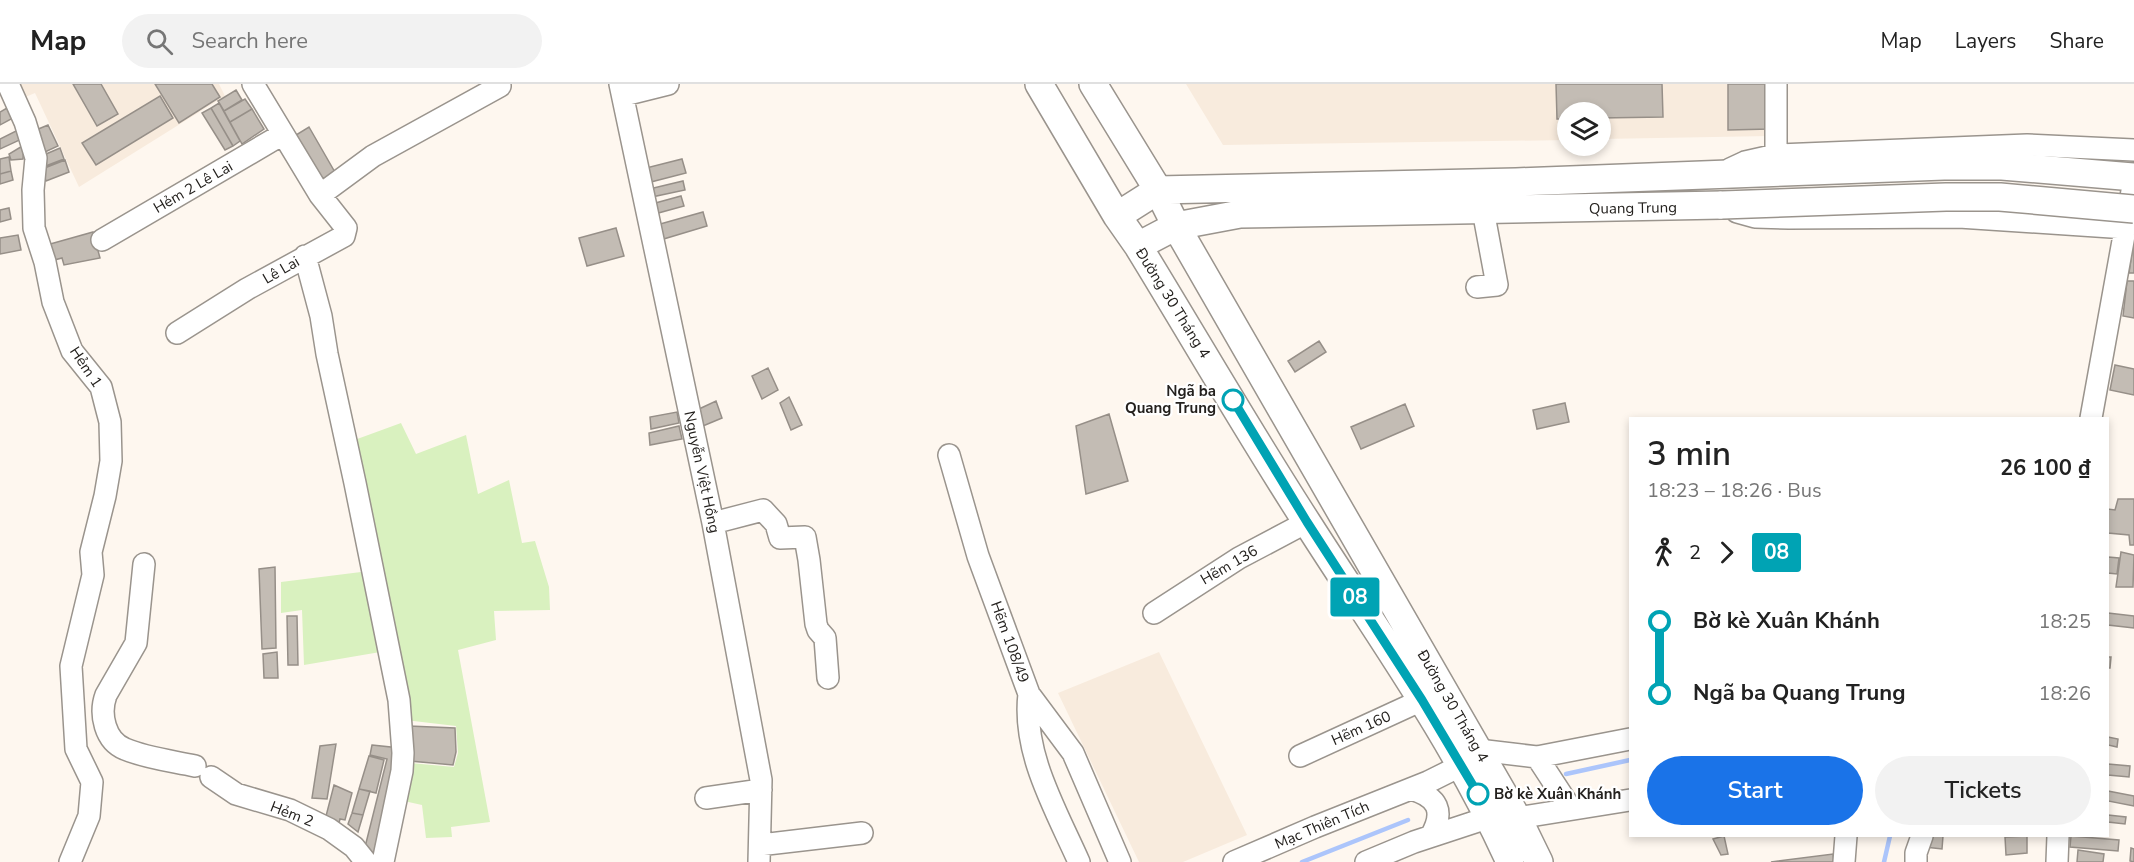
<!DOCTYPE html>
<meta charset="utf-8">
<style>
:root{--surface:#fff;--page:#f2f2f2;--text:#222;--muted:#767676;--line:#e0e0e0;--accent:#1a73e8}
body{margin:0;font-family:"Nunito Sans",sans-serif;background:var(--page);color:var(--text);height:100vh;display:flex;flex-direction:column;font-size:22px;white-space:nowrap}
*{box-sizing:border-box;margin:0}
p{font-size:20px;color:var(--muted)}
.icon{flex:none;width:33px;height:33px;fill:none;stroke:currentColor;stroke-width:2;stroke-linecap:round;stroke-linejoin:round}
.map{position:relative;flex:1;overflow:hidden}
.sheet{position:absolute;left:1629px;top:333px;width:480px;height:420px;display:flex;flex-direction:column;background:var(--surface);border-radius:0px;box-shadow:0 3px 9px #0003}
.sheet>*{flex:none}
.badge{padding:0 12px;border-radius:4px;font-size:21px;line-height:39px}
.controls{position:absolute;left:1557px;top:18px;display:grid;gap:12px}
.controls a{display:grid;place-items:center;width:54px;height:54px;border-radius:50%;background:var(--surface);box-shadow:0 3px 9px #0003;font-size:30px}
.map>.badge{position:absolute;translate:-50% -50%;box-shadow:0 0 0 3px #fff}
.legs{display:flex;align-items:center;gap:9px;height:66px;padding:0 18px;font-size:20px}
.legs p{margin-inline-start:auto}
.summary{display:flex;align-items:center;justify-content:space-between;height:102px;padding:0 18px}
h1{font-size:33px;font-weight:600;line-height:45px}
.action{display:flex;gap:12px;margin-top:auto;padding:12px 18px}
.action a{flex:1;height:69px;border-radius:36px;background:var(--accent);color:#fff;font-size:24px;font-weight:600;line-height:69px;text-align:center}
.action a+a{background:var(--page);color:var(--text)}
ul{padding:0 18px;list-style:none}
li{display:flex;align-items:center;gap:21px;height:72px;font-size:22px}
li i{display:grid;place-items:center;width:9px;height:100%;margin:0 8px;background:currentColor}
li i::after{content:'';width:15px;height:15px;margin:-8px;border:4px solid;border-radius:50%;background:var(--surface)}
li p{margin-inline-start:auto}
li:first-child i{background:linear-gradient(#0000 50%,currentColor 0)}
li:last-child i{background:linear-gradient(currentColor 50%,#0000 0)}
header{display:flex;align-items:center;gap:36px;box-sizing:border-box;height:84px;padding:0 30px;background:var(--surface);border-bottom:2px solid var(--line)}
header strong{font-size:28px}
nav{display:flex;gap:33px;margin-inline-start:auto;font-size:21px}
.search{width:420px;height:54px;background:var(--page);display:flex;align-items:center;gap:15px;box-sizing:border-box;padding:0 21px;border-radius:33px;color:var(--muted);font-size:22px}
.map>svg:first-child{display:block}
.built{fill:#f8ebdd}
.green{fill:#d9f1bf}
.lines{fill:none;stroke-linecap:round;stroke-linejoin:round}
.stream{stroke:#acc5fb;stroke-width:4.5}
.building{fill:#c3bcb4;stroke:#968f88;stroke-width:1.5}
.minor-casing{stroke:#9a948d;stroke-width:24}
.major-casing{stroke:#9a948d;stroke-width:30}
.minor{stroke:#fff;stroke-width:21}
.major{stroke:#fff;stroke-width:27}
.major-bridge-casing{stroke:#9a948d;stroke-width:30;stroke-linecap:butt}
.major-bridge{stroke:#fff;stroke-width:27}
.line-1-casing{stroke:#fff;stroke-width:14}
.line-1{stroke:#00a3b4;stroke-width:9}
.stop-1-dot{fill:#fff;stroke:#00a3b4;stroke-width:3}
.labels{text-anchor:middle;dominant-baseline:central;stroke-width:4.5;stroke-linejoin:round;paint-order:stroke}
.street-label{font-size:15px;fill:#24211e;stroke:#fff}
.stop-label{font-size:15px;font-weight:bold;fill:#24211e;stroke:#fff;text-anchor:end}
</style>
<header>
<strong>Map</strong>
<div class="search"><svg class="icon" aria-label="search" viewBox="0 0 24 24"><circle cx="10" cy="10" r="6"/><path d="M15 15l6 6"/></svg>Search here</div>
<nav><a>Map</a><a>Layers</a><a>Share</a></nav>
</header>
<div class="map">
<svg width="2134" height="778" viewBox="0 0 2134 778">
<rect width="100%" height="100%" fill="#fef7ef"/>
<path class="built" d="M15 0H219L225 12 79 103 35 9 23 14Z
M1186 0H1770V52L1601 55 1600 28H1568L1567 56 1223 61Z
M1159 568 1247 751 1183 778H1139L1058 609Z"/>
<path class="green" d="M401 339 416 370 466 351 478 410 509 396 522 459 535 457 549 503 550 526 494 527 496 556 458 566 490 738 451 743 452 753 426 754 422 721 404 717 410 679 454 683 458 669 456 642 405 636 392 566 304 581 302 526 281 529V498L369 487 349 358Z"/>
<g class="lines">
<path class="stream" d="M1566 690 1630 676
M1302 778 1408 736
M1884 778 1890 752"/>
</g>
<path class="building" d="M73 0H101L118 30 97 42Z
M155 0H212L220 13 179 39Z
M1556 0H1662L1663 33 1600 34V28H1568V35H1557Z
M1728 0H1770V45L1728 46Z
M236 6 242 16 224 27 218 17Z
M160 12 173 34 96 81 82 59Z
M245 15 252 25 230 38 224 27Z
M219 19 240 57 233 62 211 24Z
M7 24 13 34 0 41V28Z
M211 24 233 62 225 66 202 29Z
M252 25 264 45 242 60 230 38Z
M48 41 58 62 45 68 36 46Z
M309 43 336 90 324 98 296 51Z
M20 45 24 54 0 65V55Z
M24 61 23 75 11 76 9 70Z
M60 64 64 75 43 83 39 73Z
M9 73 11 87 0 90V75Z
M682 75 686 89 647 99 646 84Z
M65 76 69 88 46 97 42 85Z
M11 87 13 96 0 100V90Z
M683 97 685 106 647 114 645 106Z
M681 112 684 122 651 131 648 121Z
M9 124 11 135 0 138V126Z
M703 128 707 142 657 157 653 142Z
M616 144 624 172 587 182 579 154Z
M93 148 100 174 64 181 62 174 47 178 43 162Z
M18 151 21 166 0 170V154Z
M2134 153V189H2129Z
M2127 197H2134V234L2123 232Z
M1319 257 1326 268 1295 288 1288 277Z
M2115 281 2134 285V311L2110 306Z
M768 284 778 306 762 315 752 292Z
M789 313 802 341 791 346 780 319Z
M716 317 722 334 703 342 699 325Z
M1565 319 1569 338 1537 345 1533 326Z
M1405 320 1414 342 1361 365 1351 343Z
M677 328 679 339 651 345 650 333Z
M1109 330 1128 397 1086 410 1076 342Z
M679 342 682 355 650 361 649 349Z
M2118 415H2134V461H2130L2129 451 2108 449V425L2115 426Z
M2121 468 2134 471 2133 503H2116Z
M2108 473 2119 474 2117 490 2108 489Z
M275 483 276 564 262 565 259 485Z
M2108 529 2134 532V544L2108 541Z
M287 532H297L298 581H288Z
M277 568 278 594H264L263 570Z
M2108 573H2111L2110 584H2108Z
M409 642 455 644 456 668 453 681 410 677Z
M2108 653 2118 655 2117 663 2108 661Z
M336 660 327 715 312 714 320 662Z
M372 661 400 664 377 776 365 763 387 675 370 671Z
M369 672 384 676 376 709 359 705Z
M2108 680 2130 682 2129 693 2108 691Z
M334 701 352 709 345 736 340 735 339 739 326 732Z
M359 705 370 707 363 731 352 729Z
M2108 707 2134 712V722L2108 717Z
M352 729 363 731 358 748 348 740Z
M2108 731 2126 733 2125 740 2108 738Z
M1724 752 1728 770 1721 771 1713 755Z
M1927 752H1943L1942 765 1925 763Z
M2027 752V769L2006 771 2005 753Z
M2071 752 2119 756 2118 767 2070 763Z
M2131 764 2134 765V778L2130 777Z
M2078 766 2104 770 2103 778H2077Z
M1833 770 1834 778H1771Z"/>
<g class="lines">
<g class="minor-casing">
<path id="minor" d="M8 0 25 38 36 74 33 106 34 144 45 178 53 218 72 267 101 303 110 338 111 377 105 412 91 468 93 491 71 582 76 665 92 698 89 732 70 778
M620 0 713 439 761 696 759 778
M1776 0V71
M624 11 668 0
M1730 85 1745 78 1776 71 2027 61 2134 66
M320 111 373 72 500 2 498 0
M1737 128 1755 133 1789 134 1959 133 2126 144
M102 156 283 50
M305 172 321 232 327 270 355 399 399 616 403 669 402 687 383 778
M1477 203 1497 201 1483 126
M177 249 247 205 344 152 346 144 320 111 253 0
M2091 334 2134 96
M949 371 978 472 1029 610C1022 669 1056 726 1079 778
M713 439 763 426 776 440 780 454 805 453 809 476 816 540 818 546 825 554 828 594
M144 480 136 559 106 611C99 630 105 657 125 665 146 674 172 677 195 682
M1154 529 1239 474 1307 438
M1029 610 1073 669 1120 778
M1478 666 1537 673 1630 655
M1300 672 1422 616
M1537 673 1571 725
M211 693 236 710 290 726 329 745 354 763 366 778
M1411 705C1438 713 1445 727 1431 752
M706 714 761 706
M1517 734 1630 716
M760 761 862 749
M1234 778 1315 743 1428 698 1462 681
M1366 778 1414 758 1490 733
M1844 778 1846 752
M1916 778V769L1922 752
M2057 778 2058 752"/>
</g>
<g class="major-casing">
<path id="major" d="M1039 0 1117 132 1138 162C1195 255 1249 349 1308 440 1379 551 1456 658 1510 778
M1093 0 1158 106 1176 142 1520 739 1539 778
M1117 132 1158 106 1516 98 1944 82H2002L2134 93
M1138 162 1176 142 1240 130 1722 121"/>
</g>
<use href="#minor" class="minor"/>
<use href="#major" class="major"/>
<g class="major-bridge-casing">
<path id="major-bridge" d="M1722 121 1946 113H2000L2134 125"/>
</g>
<use href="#major-bridge" class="major-bridge"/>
</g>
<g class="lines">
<g class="line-1-casing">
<path id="line-1" d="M1233 316 1307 438 1422 616 1478 710"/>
</g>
<use href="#line-1" class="line-1"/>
</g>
<g class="stop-1-dot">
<circle cx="1233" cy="316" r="10"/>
<circle cx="1478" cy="710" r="10"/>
</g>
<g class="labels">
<g class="street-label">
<text transform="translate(193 103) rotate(-30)">Hẻm 2 Lê Lai</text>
<text transform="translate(1633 124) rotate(-1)">Quang Trung</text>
<text transform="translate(281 186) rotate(-30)">Lê Lai</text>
<text transform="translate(1173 219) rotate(58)">Đường 30 Tháng 4</text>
<text transform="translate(86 283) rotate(56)">Hẻm 1</text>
<text transform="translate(702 388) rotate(78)">Nguyễn Việt Hồng</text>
<text transform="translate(1229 481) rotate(-30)">Hẽm 136</text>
<text transform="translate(1010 558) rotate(70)">Hẽm 108/49</text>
<text transform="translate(1453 622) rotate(60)">Đường 30 Tháng 4</text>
<text transform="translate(1361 644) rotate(-24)">Hẽm 160</text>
<text transform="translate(292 730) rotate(21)">Hẻm 2</text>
<text transform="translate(1322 741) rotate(-23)">Mạc Thiên Tích</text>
</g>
<g class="stop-label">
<text x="1216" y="307">Ngã ba<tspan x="1216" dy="17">Quang Trung</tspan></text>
<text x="1494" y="710" text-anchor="start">Bờ kè Xuân Khánh</text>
</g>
</g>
</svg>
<div class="controls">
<a><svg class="icon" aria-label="layers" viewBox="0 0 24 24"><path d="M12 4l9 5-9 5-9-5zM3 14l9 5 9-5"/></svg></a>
</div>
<b class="badge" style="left:1355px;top:513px;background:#00a3b4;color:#fff">08</b>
<section class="sheet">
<div class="summary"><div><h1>3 min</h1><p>18:23 – 18:26 · Bus</p></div><b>26 100 ₫</b></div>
<div class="legs"><svg class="icon" aria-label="walk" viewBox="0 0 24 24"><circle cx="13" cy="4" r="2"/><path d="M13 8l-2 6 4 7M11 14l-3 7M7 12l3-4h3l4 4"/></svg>2<svg class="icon" aria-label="forward" viewBox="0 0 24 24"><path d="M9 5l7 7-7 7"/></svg><b class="badge" style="background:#00a3b4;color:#fff">08</b></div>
<ul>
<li><i style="color:#00a3b4"></i><b>Bờ kè Xuân Khánh</b><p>18:25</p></li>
<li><i style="color:#00a3b4"></i><b>Ngã ba Quang Trung</b><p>18:26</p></li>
</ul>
<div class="action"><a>Start</a><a>Tickets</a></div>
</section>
</div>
